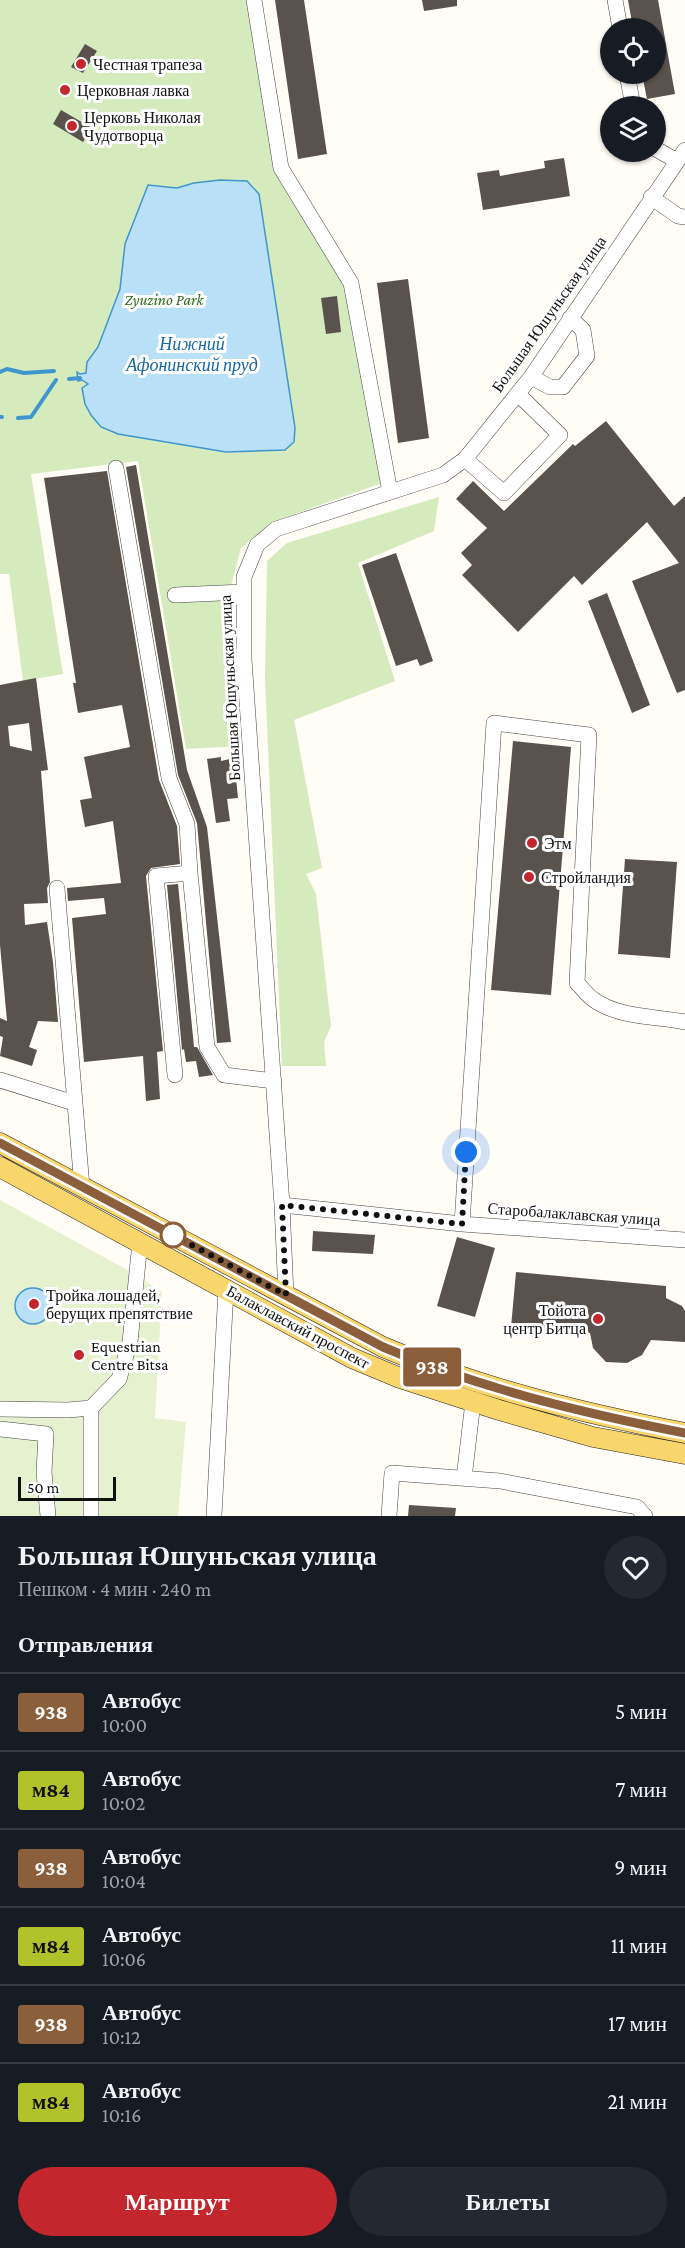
<!DOCTYPE html>
<html lang="ru">
<meta charset="utf-8">
<style>
:root{--surface:#171b24;--page:#242831;--text:#f1f3f6;--muted:#9ea1a6;--line:#363941;--accent:#c4262e}
body{margin:0;font-family:"Crimson Pro",serif;background:var(--page);color:var(--text);height:100vh;display:flex;flex-direction:column;font-size:22px;white-space:nowrap}
*{box-sizing:border-box;margin:0}
p{font-size:20px;color:var(--muted)}
.icon{flex:none;width:33px;height:33px;fill:none;stroke:currentColor;stroke-width:2;stroke-linecap:round;stroke-linejoin:round}
.map{position:relative;height:1516px;overflow:hidden}
.panel{display:flex;flex-direction:column;background:var(--surface);flex:1}
.panel>*{flex:none}
.badge{padding:0 12px;border-radius:4px;font-size:21px;line-height:39px}
.controls{position:absolute;left:600px;top:18px;display:grid;gap:12px}
.controls a{display:grid;place-items:center;width:66px;height:66px;border-radius:50%;background:var(--surface);box-shadow:0 2px 4px #0004;font-size:30px}
.scale{position:absolute;left:18px;bottom:15px;width:98px;box-sizing:border-box;padding-left:6px;border:3px solid #111;border-top:0;font-size:16px;line-height:21px;white-space:nowrap;color:#111;-webkit-text-stroke:4px #fff;paint-order:stroke}
.you{position:absolute;width:30px;height:30px;margin:-15px;border:4px solid #fff;border-radius:50%;background:#1a73e8;box-shadow:0 0 0 9px #1a73e833}
.map>.badge{position:absolute;translate:-50% -50%;box-shadow:0 0 0 3px #fff}
h2{padding:0 18px;font-size:22px;line-height:54px}
.round{display:grid;place-items:center;flex:none;width:63px;height:63px;border-radius:32px;background:var(--page)}
.headline{display:flex;align-items:center;justify-content:space-between;height:102px;padding:0 18px}
h1{font-size:28px;font-weight:600;line-height:45px}
.action{display:flex;gap:12px;margin-top:auto;padding:12px 18px}
.action a{flex:1;height:69px;border-radius:36px;background:var(--accent);color:#fff;font-size:24px;font-weight:600;line-height:69px;text-align:center}
.action a+a{background:var(--page);color:var(--text)}
ul{padding:0;list-style:none}
li{display:flex;align-items:center;gap:18px;height:78px;padding:0 18px;border-top:2px solid var(--line)}
li div{flex:1}
li b{display:block;font-size:22px}
li em{font-style:normal}
li .badge{min-width:66px;font-weight:700;text-align:center}
.map>svg:first-child{display:block}
.green{fill:#d5ebbd}
.pitch{fill:#e6f2cf}
.water{fill:#b9e0f7;stroke:#3f96cf;stroke-width:1.5}
.lines{fill:none;stroke-linecap:round;stroke-linejoin:round}
.stream{stroke:#3f96cf;stroke-width:4}
.building{fill:#5a524d;fill-rule:evenodd}
.minor-casing{stroke:#444;stroke-width:16}
.major-casing{stroke:#222;stroke-width:21}
.minor{stroke:#fff;stroke-width:15}
.major{stroke:#f9d66b;stroke-width:20}
.line-casing{stroke:#fff;stroke-width:14}
.line{stroke:#8b5e3c;stroke-width:9}
.walk{stroke:#111;stroke-width:6;stroke-dasharray:0 10.8}
.poi-dot{fill:#c4262e;stroke:#fff;stroke-width:2}
.stop-dot{fill:#fff;stroke:#8b5e3c;stroke-width:3}
.labels{text-anchor:middle;dominant-baseline:central;stroke-width:6;stroke-linejoin:round;paint-order:stroke}
.poi-label{font-size:16px;fill:#111;stroke:#fff;text-anchor:start}
.park-label{font-size:16px;font-style:italic;fill:#2f6b1f;stroke:#fff}
.street-label{font-size:16px;fill:#111;stroke:#fff}
.water-label{font-size:18px;font-style:italic;fill:#1768a6;stroke:#fff}
</style>
<div class="map">
<svg width="685" height="1516" viewBox="0 0 685 1516">
<rect width="100%" height="100%" fill="#fffdf5"/>
<path class="green" d="M0 0H253L281 176 346 285 382 483 272 522 241 548 230 589 239 746 186 749 138 461 31 474 63 674 23 681 9 574H0Z
M439 497 434 531 358 563 395 681 294 720 322 868 306 874 316 894 331 1026 324 1042 326 1066H282L265 679 267 561 287 543Z"/>
<path class="pitch" d="M0 1200 131 1272 162 1292 155 1418 186 1422 178 1516H0Z"/>
<path class="water" d="M220 180 247 181 259 194 295 428 294 442 285 450 226 452 118 434 101 427 91 415 85 404 82 388 88 384 82 380 78 381 77 372 80 374 86 373 87 362 98 347 120 289 125 244 148 185 177 188 194 183Z
M15 1306a18 18 0 1 1 36 0a18 18 0 1 1-36 0Z"/>
<g class="lines">
<path class="stream" d="M0 372 7 369 24 373 54 371
M69 379 80 378
M0 417H2
M18 418 31 417 56 380"/>
</g>
<path class="building" d="M275 0H304L327 154 298 159Z
M422 0H457V6L424 11Z
M628 0H658L675 94 647 99 642 74H656V28H633Z
M85 44 97 51 83 73 71 67Z
M61 110 92 128 83 142 53 124Z
M564 158 570 196 483 210 477 173 499 170 500 176 545 168 544 161Z
M408 279 429 438 398 443 377 283Z
M337 296 341 332 326 334 321 298Z
M606 421 674 506 685 496V690L677 693 632 581 679 563 647 522 582 585 574 576 518 632 462 575 472 565 461 553 487 528 456 499 473 481 504 511 573 444 575 446Z
M136 465 187 770 207 827 231 1042 217 1043 197 823 178 775 126 467Z
M107 471 159 780 177 826 180 864 151 868 146 876 163 1051 157 1052 160 1099 146 1101 143 1056 84 1062 72 918 106 914 104 898 68 901 67 888 121 883 113 821 85 827 80 800 92 798 84 757 130 747 122 705 78 713 73 683H76L44 478Z
M396 553 433 661 420 666 417 659 396 666 362 565Z
M607 593 650 705 632 713 588 601Z
M36 678 48 770 41 771 50 882 47 888 48 903 24 904 25 925 47 922 53 962 58 1022 38 1021 29 1047 37 1050 32 1066 0 1056 3 1037 0 1036V1018L7 1021 0 945V685ZM29 723 32 751 10 746 8 726Z
M513 741 571 747 551 995 491 990Z
M221 757V761L234 758 238 798 227 799 230 821 216 823 207 759Z
M625 859 677 862 670 958 618 954Z
M178 884 194 1047H197L213 1075 199 1077 196 1061 186 1062 184 1049 182 1050 167 885Z
M313 1231 375 1235 373 1254 312 1251Z
M457 1237 495 1248 475 1317 437 1306Z
M516 1272 666 1286V1298L682 1306 685 1311V1342L651 1340 642 1355 627 1363 606 1362 593 1348 590 1333 511 1327Z
M409 1505 456 1508 455 1516H408Z"/>
<g class="lines">
<g class="minor-casing">
<path id="minor" d="M254 0 281 168 351 283 390 492
M615 0 620 28
M627 74 633 106
M656 149 677 161
M651 197 678 216 685 217
M531 377 550 387H563L587 356 583 330 570 318
M465 459 504 493 560 435 518 394
M116 468 169 778 187 824 190 873
M175 595 244 592
M57 888 82 1187
M175 1075 156 876 190 873 207 1047 224 1075 274 1081
M0 1080 74 1103
M282 1205 462 1224 685 1240
M462 1224 494 723 589 735 577 983C583 989 588 996 594 1000 620 1018 655 1016 685 1022
M286 1295 282 1205 244 659V577L257 545 276 529 443 475 465 459 531 377 685 150
M91 1408V1516
M0 1409 68 1410 91 1408 119 1379 130 1342 140 1242
M0 1429 46 1434 44 1472 48 1516
M464 1478 473 1402
M214 1516 226 1289
M389 1516 392 1473 500 1481 637 1507 645 1516"/>
</g>
<g class="major-casing">
<path id="major" d="M0 1143 383 1347C479 1388 582 1413 685 1433
M0 1167 352 1358 400 1378 499 1410 593 1437 685 1454"/>
</g>
<use href="#minor" class="minor"/>
<use href="#major" class="major"/>
</g>
<g class="lines">
<g class="line-casing">
<path id="line" d="M0 1143 383 1347C479 1388 582 1413 685 1433"/>
</g>
<use href="#line" class="line"/>
<path class="walk" d="M173 1235 286 1295 282 1205 462 1224 466 1152"/>
</g>
<g class="poi-dot">
<circle cx="81" cy="64" r="6"/>
<circle cx="65" cy="90" r="6"/>
<circle cx="72" cy="126" r="6"/>
<circle cx="532" cy="843" r="6"/>
<circle cx="529" cy="877" r="6"/>
<circle cx="34" cy="1304" r="6"/>
<circle cx="598" cy="1319" r="6"/>
<circle cx="79" cy="1355" r="6"/>
</g>
<circle class="stop-dot" cx="173" cy="1235" r="12"/>
<g class="labels">
<g class="poi-label">
<text x="93" y="64">Честная трапеза</text>
<text x="77" y="90">Церковная лавка</text>
<text x="84" y="117">Церковь Николая<tspan x="84" dy="18">Чудотворца</tspan></text>
<text x="544" y="843">Этм</text>
<text x="541" y="877">Стройландия</text>
<text x="46" y="1295">Тройка лошадей,<tspan x="46" dy="18">берущих препятствие</tspan></text>
<text x="586" y="1310" text-anchor="end">Тойота<tspan x="586" dy="18">центр Битца</tspan></text>
<text x="91" y="1346">Equestrian<tspan x="91" dy="18">Centre Bitsa</tspan></text>
</g>
<g class="park-label">
<text x="164" y="299">Zyuzino Park</text>
</g>
<g class="street-label">
<text transform="translate(549 314) rotate(-55)">Большая Юшуньская улица</text>
<text transform="translate(230 688) rotate(-93)">Большая Юшуньская улица</text>
<text transform="translate(574 1214) rotate(4)">Старобалаклавская улица</text>
<text transform="translate(298 1327) rotate(28)">Балаклавский проспект</text>
</g>
<g class="water-label">
<text x="192" y="344">Нижний<tspan x="192" dy="21">Афонинский пруд</tspan></text>
</g>
</g>
</svg>
<div class="controls">
<a><svg class="icon" aria-label="locate" viewBox="0 0 24 24"><circle cx="12" cy="12" r="6"/><path d="M12 2v4M12 18v4M2 12h4M18 12h4"/></svg></a>
<a><svg class="icon" aria-label="layers" viewBox="0 0 24 24"><path d="M12 4l9 5-9 5-9-5zM3 14l9 5 9-5"/></svg></a>
</div>
<div class="scale">50 m</div>
<div class="you" style="left:466px;top:1152px"></div>
<b class="badge" style="left:432px;top:1367px;background:#8b5e3c;color:#fff">938</b>
</div>
<section class="panel">
<div class="headline"><div><h1>Большая Юшуньская улица</h1><p>Пешком · 4 мин · 240 m</p></div><a class="round"><svg class="icon" aria-label="heart" viewBox="0 0 24 24"><path d="M12 20l-8-8c-3-5 5-10 8-4 3-6 11-1 8 4z"/></svg></a></div>
<h2>Отправления</h2>
<ul>
<li><span class="badge" style="background:#8b5e3c;color:#fff">938</span><div><b>Автобус</b><p>10:00</p></div><em>5 мин</em></li>
<li><span class="badge" style="background:#b2c22b;color:#111">м84</span><div><b>Автобус</b><p>10:02</p></div><em>7 мин</em></li>
<li><span class="badge" style="background:#8b5e3c;color:#fff">938</span><div><b>Автобус</b><p>10:04</p></div><em>9 мин</em></li>
<li><span class="badge" style="background:#b2c22b;color:#111">м84</span><div><b>Автобус</b><p>10:06</p></div><em>11 мин</em></li>
<li><span class="badge" style="background:#8b5e3c;color:#fff">938</span><div><b>Автобус</b><p>10:12</p></div><em>17 мин</em></li>
<li><span class="badge" style="background:#b2c22b;color:#111">м84</span><div><b>Автобус</b><p>10:16</p></div><em>21 мин</em></li>
</ul>
<div class="action"><a>Маршрут</a><a>Билеты</a></div>
</section>
